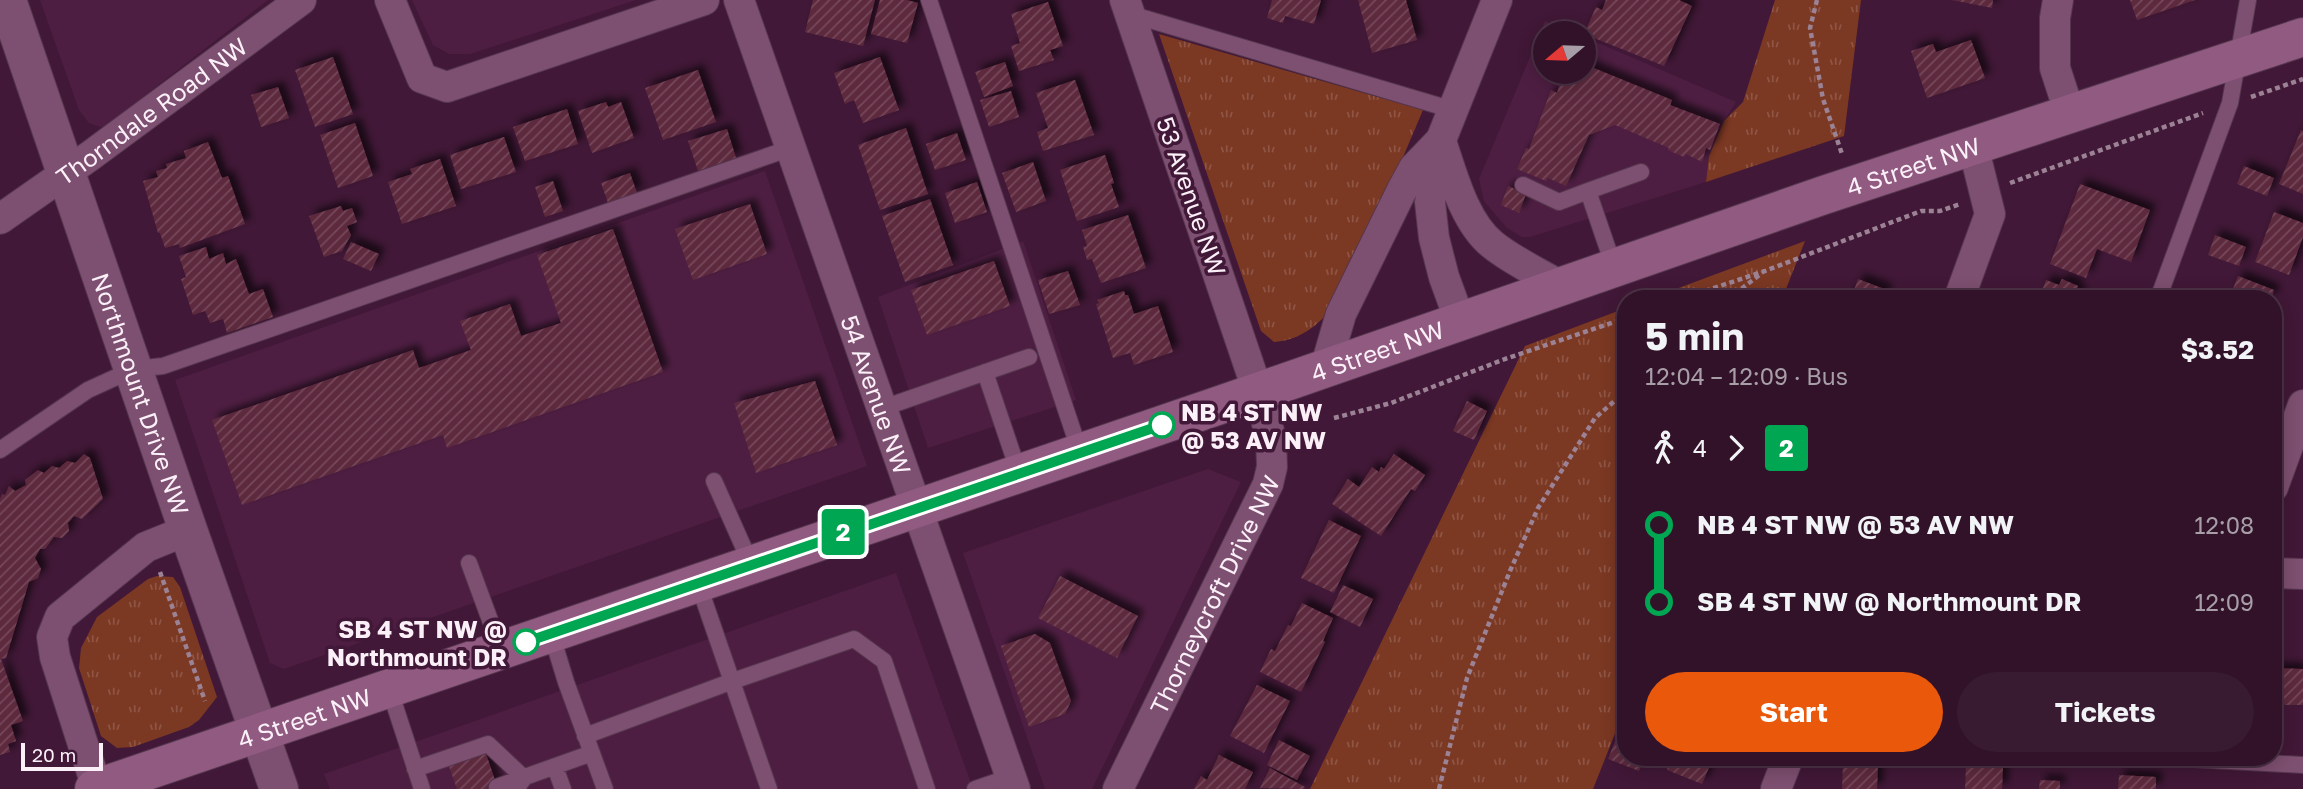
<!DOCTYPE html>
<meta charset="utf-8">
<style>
:root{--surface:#311229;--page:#391b31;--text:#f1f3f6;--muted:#a89ea8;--line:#4c3246;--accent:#ea580c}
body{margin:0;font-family:"Golos Text",sans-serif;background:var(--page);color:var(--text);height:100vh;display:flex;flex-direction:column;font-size:26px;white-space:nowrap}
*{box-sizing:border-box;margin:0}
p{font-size:23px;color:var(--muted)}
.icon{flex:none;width:38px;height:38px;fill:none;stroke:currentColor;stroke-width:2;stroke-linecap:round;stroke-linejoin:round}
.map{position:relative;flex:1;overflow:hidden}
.details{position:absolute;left:1617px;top:290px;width:665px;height:476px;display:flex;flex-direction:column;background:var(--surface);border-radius:28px;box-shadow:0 4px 18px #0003,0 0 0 2px var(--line)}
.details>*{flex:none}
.badge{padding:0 14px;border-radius:5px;font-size:24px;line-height:46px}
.needle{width:46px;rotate:251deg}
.tools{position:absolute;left:1533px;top:21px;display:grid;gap:14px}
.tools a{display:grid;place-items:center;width:63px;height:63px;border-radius:50%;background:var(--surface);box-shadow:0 4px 18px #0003,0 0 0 2px var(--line);font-size:35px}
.scale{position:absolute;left:21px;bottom:18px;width:82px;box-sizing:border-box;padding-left:7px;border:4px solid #fbf0f8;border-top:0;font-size:19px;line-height:24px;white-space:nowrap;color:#fbf0f8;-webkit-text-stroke:5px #411837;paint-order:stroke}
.map>.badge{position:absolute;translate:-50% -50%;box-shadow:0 0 0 4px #fff}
.legs{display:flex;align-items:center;gap:10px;height:77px;padding:0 28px;font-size:23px}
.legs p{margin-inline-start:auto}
.head{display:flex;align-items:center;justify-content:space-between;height:119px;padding:0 28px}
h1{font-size:38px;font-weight:700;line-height:52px}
.primary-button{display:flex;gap:14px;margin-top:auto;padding:14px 28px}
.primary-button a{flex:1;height:80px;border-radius:42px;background:var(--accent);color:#fff;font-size:28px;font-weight:700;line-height:80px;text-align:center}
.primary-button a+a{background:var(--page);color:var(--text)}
ul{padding:0 28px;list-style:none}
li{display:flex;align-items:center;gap:24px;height:77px;font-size:26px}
li i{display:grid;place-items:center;width:10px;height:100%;margin:0 9px;background:currentColor}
li i::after{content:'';width:18px;height:18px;margin:-9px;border:5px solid;border-radius:50%;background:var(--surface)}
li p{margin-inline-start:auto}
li:first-child i{background:linear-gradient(#0000 50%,currentColor 0)}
li:last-child i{background:linear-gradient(currentColor 50%,#0000 0)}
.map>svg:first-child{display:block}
.built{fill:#4e1e42}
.grass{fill:url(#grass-tufts)}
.building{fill:url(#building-hatch);filter:url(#shadow)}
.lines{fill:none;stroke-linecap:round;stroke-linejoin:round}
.service-casing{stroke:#55364e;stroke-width:18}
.minor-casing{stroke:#55364e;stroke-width:32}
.tertiary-casing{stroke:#55364e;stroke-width:40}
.secondary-casing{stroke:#55364e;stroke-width:40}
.path{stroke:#9c8295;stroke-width:4.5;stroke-dasharray:5 3.5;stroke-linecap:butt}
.service{stroke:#7d4f70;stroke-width:16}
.minor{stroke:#7d4f70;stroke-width:30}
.tertiary{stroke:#7d4f70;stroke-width:38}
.secondary{stroke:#905a81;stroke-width:38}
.line-1-casing{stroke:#fff;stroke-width:16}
.line-1{stroke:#00a651;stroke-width:10}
.stop-1-dot{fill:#fff;stroke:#00a651;stroke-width:3.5}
.labels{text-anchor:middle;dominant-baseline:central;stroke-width:7;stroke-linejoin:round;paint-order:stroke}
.street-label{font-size:24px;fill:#fbf0f8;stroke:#411837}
.stop-label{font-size:24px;font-weight:bold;fill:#fbf0f8;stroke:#411837;text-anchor:start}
</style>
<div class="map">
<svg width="2303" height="789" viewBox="0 0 2303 789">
<defs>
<pattern id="grass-tufts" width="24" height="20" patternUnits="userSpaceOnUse" patternTransform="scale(1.75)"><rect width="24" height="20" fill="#7b3823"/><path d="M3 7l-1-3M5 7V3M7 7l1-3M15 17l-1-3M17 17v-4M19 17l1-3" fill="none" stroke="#8f5544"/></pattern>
<pattern id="building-hatch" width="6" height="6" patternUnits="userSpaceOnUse" patternTransform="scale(1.75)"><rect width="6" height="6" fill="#5d293d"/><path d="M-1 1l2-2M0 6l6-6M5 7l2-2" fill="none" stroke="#75485a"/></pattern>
<filter id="shadow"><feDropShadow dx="6" dy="-6" stdDeviation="3.5" flood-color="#0009"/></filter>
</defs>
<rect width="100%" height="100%" fill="#411837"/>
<path class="built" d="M40 0H268L103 128 89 123 79 110Z
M412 0H636L470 54H449L433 45Z
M1545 21 1574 33H1545V72H1584V37L1736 102 1724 121 1709 156 1706 182 1530 237H1522L1507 228 1484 201 1479 179Z
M765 171 867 466 284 669 270 663 175 380Z
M1023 241 1076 400 928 448 878 297Z
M1208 469 1241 482 1092 789H1045L963 553Z
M896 573 973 789H330L324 774Z"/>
<path class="grass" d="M1775 0H1861L1844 136 1706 182 1709 156 1724 121 1743 102Z
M1159 34 1423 110 1347 289C1329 314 1308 340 1274 342L1261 331Z
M1805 241 1782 299H1649Z
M1626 308V706L1593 789H1310L1525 346Z
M157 576 173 577 180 587 217 697 199 720 189 727 133 747 117 748 101 736 79 668 81 648 97 617 148 579Z"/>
<path class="building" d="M813 0H875L863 46 805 32Z
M880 0H907L918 3 907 43 871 34Z
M1272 0H1321L1314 24 1285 16 1283 23 1267 18Z
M1358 0H1406L1417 40 1372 53Z
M1606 0H1679L1692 6 1664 66 1584 34 1596 7 1602 10Z
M1952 0H1993L1992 8Z
M2130 0H2195L2137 20Z
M1048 2 1063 46 1050 50 1054 60 1019 71 1011 46 1020 43 1011 14Z
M1971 40 1985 78 1927 98 1911 51 1933 44 1936 52Z
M333 57 353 114 315 127 295 70Z
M880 57 899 110 863 123 854 100 845 104 834 73Z
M1005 62 1013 86 984 97 975 72Z
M1584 64 1672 100 1670 105 1720 124 1710 150 1706 148 1702 162 1686 154 1684 157 1668 150 1669 148 1615 125 1589 135 1566 186 1548 178 1546 181 1517 169 1526 148 1529 149 1551 90 1557 93 1564 72H1584Z
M698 70 716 122 663 140 645 88Z
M1075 80 1094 135 1043 151 1037 132 1048 128 1036 93Z
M278 87 289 118 261 127 251 95Z
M1011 91 1019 117 989 127 980 100Z
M606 102 608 107 621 102 634 138 592 153 578 111Z
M567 109 578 144 525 161 513 127Z
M355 123 373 176 338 188 320 135Z
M906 128 928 194 880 210 858 145Z
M727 129 736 158 698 171 688 141Z
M2301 130 2303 131V194L2279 184Z
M957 133 966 160 935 170 926 144Z
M504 137 516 172 461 189 450 155Z
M208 142 222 178 228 176 245 224 180 248 179 244 165 248 160 233H158L143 181 158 177 156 171 167 168 166 164 186 158 184 151Z
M1105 155 1114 183 1111 184 1119 207 1077 221 1060 170Z
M440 159 456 206 402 224 388 182 412 174 410 169Z
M1033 162 1046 201 1016 212 1002 173Z
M2244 166 2274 178 2267 196 2237 184Z
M630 173 637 193 608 203 601 183Z
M553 181 563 211 545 217 535 187Z
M977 182 987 212 955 223 945 193Z
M2080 184 2150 210 2131 262 2097 249 2086 278 2050 264Z
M1508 186 1526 194 1519 213 1501 205Z
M930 199 953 265 905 282 882 216Z
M750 204 767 254 693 280 675 229Z
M341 206 343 211 352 208 357 222 347 226 351 235 342 251 324 257 309 216Z
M2274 212 2303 223V237L2289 275 2255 262Z
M1128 215 1146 268 1101 283 1092 259 1087 260 1083 247 1087 246 1082 230Z
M613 229 663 372 447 448 443 435 242 505 212 420 413 350 419 368 471 350 460 321 510 304 521 336 561 323 537 255Z
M2215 235 2246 247 2239 266 2208 255Z
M351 242 379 254 371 271 343 259Z
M206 247 209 259 223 253 226 264 236 259 249 294 263 289 273 317 227 333 223 319 210 323 205 311 193 315 181 279 186 277 179 256Z
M994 261 1010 306 927 335 911 290Z
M1068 271 1080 305 1049 314 1038 280Z
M2238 276 2274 290 2271 299H2229Z
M1858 279 1887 290 1883 299H1848L1850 292 1853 293Z
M2062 279 2078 286 2076 292 2082 294 2080 299H2039L2046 280 2059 285Z
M1124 291 1125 295H1128L1134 314 1158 306 1173 352 1134 365 1130 353 1113 358 1096 304 1099 303 1097 300Z
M815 381 837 445 756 473 734 403Z
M1467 401 1487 411 1474 440 1453 431Z
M84 454 90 458 103 499 82 519 74 516 68 523 69 531 62 538 54 537 45 549H40L35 558 41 569 38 578 29 582 6 658 1 659 23 721 11 725 16 741 8 744 10 752 0 755V499L2 494 5 495 9 486 15 491 26 485 25 480 38 470 44 473 52 466 59 468 67 461 75 463Z
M1394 454 1425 475 1415 491 1411 489 1381 536 1332 504 1348 479 1359 487 1372 467 1379 472 1381 467 1384 469Z
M1329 520 1361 536 1334 593 1301 578Z
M1060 576 1138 616 1117 658 1038 618Z
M1343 585 1373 599 1360 627 1330 612Z
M1302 603 1333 618 1323 641 1325 642 1301 692 1260 672 1271 649 1275 651 1288 625 1291 626Z
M1035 634 1050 643 1071 701 1065 714 1029 727 1001 646Z
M2273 668 2303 669V705H2273Z
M1257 685 1290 701 1264 753 1230 736Z
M1620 729 1626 732V758H1644L1639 771 1608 759Z
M1279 740 1310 756 1297 780 1267 765Z
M484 748 498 789H457L447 761Z
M1219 755 1253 772 1245 789H1194L1201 776 1207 780Z
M1671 758H1713L1702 784 1667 770Z
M1843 762 1878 763 1877 789H1842Z
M1966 765 2003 767 2002 789H1965Z
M1270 768 1305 787 1304 789 1260 788Z
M2119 775 2156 777V789H2118Z
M2040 780 2060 781V789H2039Z"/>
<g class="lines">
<g class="service-casing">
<path id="service" d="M929 0 1080 452
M1130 14 1453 110
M1523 185 1559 202 1588 191 1614 267
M1588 191 1641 172
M2158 299 2230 103 2248 0
M985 372 1019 473
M883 408 1029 357
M0 450 88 390 134 369 163 366 791 148
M714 481 751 564
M469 563 501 650
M698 583 769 789
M551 633 566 682 605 789
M389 688 422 789
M585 736 730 682 854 639 884 661 927 789
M2176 758 2303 765
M555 767 563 789
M415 769 488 744 524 778 516 789
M497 787 592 753
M975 789 1010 777"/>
</g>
<g class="minor-casing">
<g id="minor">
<path d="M390 0 422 78 447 87 704 0"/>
<path id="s1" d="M739 0 1015 789"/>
<path d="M2058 0 2055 18V68L2070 114"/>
<path d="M1442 144C1453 177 1465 223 1493 245 1513 261 1537 272 1559 285"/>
<path id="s2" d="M0 219 90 156 301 0"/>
<path d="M1959 299 1990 214 1973 146"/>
<path d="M1460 321 1444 277 1434 238 1430 202 1441 140 1497 0"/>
<path d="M1325 369 1341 314 1401 192 1414 168 1441 140"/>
<path d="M2273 487 2303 405"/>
<path d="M2273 573 2303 574"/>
<path d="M97 788 55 657 52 637 60 617 146 547 188 530"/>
<path id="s3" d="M1118 789 1268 484 1272 467 1271 438 1258 392 1125 0"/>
<path d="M1776 789 1788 758"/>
</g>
</g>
<g class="tertiary-casing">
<g id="tertiary">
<path id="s4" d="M7 0 188 530 279 789"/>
</g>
</g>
<g class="secondary-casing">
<g id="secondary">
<path id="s5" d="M94 789 1217 406 1824 195 2303 37"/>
</g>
</g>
<path class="path" d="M1817 0 1810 28 1823 99 1842 154
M2251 97 2303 79
M2010 183 2203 113
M1681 299 1765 271 1921 211H1940L1960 204
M1728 299 1762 273
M1334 418 1391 403 1505 359 1626 318
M160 572 205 701
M1439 789 1467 678 1510 571 1538 508 1595 418 1626 391"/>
<use href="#service" class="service"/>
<use href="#minor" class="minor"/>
<use href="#tertiary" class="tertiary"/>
<use href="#secondary" class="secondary"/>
</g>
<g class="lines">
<g class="line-1-casing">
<path id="line-1" d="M526 642 1162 425"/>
</g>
<use href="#line-1" class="line-1"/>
</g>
<g class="stop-1-dot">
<circle cx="1162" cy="425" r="12"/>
<circle cx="526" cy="642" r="12"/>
</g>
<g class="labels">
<g class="street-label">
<text stroke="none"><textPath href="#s2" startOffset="186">Thorndale Road NW</textPath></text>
<text stroke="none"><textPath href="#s5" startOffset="1923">4 Street NW</textPath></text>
<text transform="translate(1192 196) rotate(71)">53 Avenue NW</text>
<text stroke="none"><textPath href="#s5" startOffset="1356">4 Street NW</textPath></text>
<text stroke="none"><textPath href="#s1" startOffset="418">54 Avenue NW</textPath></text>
<text stroke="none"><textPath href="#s4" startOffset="416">Northmount Drive NW</textPath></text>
<text stroke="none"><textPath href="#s3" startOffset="217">Thorneycroft Drive NW</textPath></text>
<text stroke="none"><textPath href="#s5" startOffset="222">4 Street NW</textPath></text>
</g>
<g class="stop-label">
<text x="1181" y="411">NB 4 ST NW<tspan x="1181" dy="28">@ 53 AV NW</tspan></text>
<text x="507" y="628" text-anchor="end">SB 4 ST NW @<tspan x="507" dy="28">Northmount DR</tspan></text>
</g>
</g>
</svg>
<div class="tools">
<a><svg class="needle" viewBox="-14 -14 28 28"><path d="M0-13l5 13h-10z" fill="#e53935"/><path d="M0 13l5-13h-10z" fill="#a89ea8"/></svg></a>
</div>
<div class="scale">20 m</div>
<b class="badge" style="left:843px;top:532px;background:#00a651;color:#fff">2</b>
<section class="details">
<div class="head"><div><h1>5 min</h1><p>12:04 – 12:09 · Bus</p></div><b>$3.52</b></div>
<div class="legs"><svg class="icon" aria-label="walk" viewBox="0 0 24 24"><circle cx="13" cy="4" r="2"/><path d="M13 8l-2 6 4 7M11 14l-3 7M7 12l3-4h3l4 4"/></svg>4<svg class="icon" aria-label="forward" viewBox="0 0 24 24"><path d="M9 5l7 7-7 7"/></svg><b class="badge" style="background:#00a651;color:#fff">2</b></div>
<ul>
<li><i style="color:#00a651"></i><b>NB 4 ST NW @ 53 AV NW</b><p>12:08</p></li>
<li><i style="color:#00a651"></i><b>SB 4 ST NW @ Northmount DR</b><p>12:09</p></li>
</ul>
<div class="primary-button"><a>Start</a><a>Tickets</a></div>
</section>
</div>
